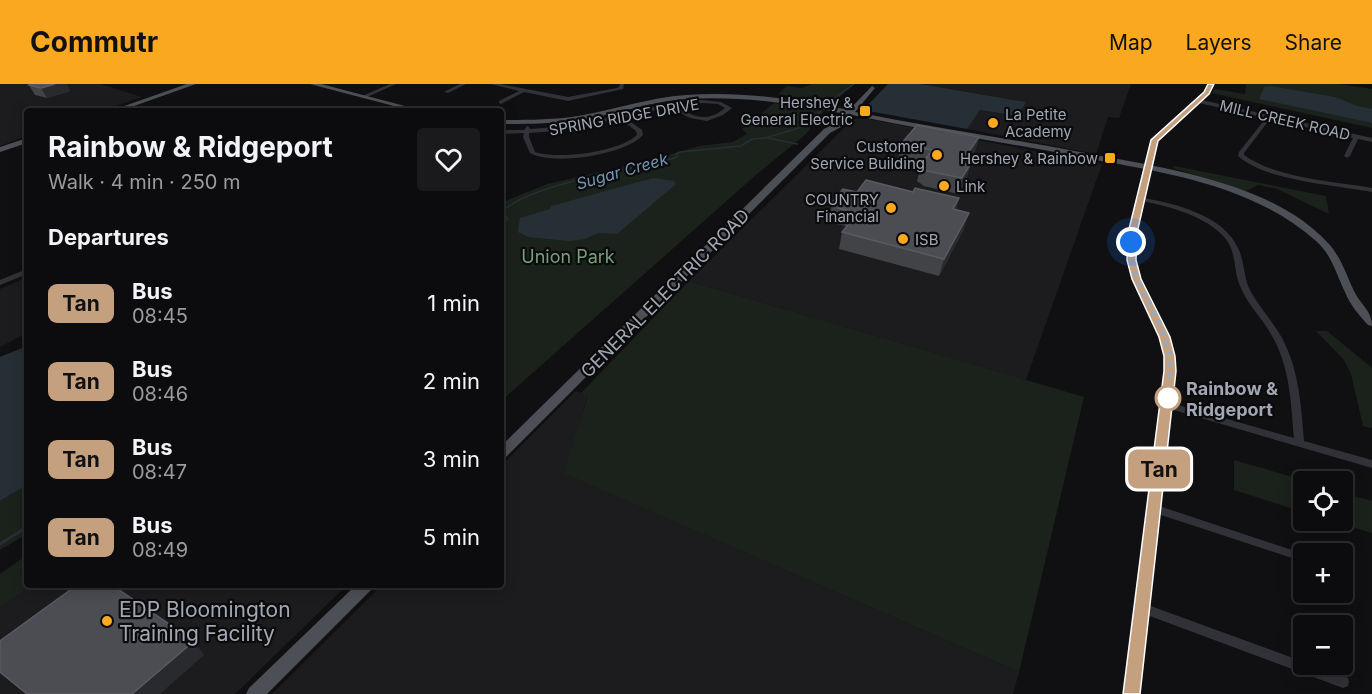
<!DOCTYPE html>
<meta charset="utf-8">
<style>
:root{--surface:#0c0c0e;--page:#1a1a1c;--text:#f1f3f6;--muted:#9a9b9e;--line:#2c2c2e;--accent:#faa820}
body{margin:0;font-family:Inter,sans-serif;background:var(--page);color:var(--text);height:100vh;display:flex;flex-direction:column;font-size:22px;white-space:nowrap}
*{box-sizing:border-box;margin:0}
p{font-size:20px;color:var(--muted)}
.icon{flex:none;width:33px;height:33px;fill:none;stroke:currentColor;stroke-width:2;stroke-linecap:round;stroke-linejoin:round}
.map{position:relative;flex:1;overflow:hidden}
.details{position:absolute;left:24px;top:24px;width:480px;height:480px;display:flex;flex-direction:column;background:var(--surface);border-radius:6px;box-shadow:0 3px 15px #0003,0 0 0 2px var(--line)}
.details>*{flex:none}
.badge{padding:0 12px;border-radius:9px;font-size:21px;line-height:39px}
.controls{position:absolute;left:1293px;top:387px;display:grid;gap:12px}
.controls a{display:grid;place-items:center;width:60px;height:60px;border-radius:6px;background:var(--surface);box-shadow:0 3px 15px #0003,0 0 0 2px var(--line);font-size:30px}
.you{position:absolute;width:30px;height:30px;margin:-15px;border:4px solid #fff;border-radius:50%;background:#1a73e8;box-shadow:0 0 0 9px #1a73e833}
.map>.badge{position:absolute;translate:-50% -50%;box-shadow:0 0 0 3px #fff}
h2{padding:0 24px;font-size:22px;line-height:54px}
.round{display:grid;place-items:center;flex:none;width:63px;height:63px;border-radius:6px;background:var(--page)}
.head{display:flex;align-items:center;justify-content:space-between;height:102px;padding:0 24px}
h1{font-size:28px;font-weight:700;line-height:45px}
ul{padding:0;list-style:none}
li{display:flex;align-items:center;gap:18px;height:78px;padding:0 24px}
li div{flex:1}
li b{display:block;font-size:22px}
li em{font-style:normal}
li .badge{min-width:66px;font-weight:700;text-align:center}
header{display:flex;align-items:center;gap:36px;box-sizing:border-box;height:84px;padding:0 30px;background:var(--accent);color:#111}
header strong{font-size:28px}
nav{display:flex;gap:33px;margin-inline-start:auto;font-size:21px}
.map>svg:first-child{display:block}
.built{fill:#1c1c1f}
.green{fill:#1a221b}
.water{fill:#262f36}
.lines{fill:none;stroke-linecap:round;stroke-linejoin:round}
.stream-far1{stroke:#262f36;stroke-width:1.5}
.stream{stroke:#262f36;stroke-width:3}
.minor{fill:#313237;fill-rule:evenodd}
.major{fill:#4d4f56;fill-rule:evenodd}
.wall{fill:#414347}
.shaded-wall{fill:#292a2d}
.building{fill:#4c4d53;stroke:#595b62;stroke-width:1.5}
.line{fill:#c5a07f;stroke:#fff;stroke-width:1.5}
.walk{stroke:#a1a7b3;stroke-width:6;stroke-dasharray:0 10.8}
.poi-dot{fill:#faa820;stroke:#0b0b0d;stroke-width:2}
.stop-dot{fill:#fff;stroke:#c5a07f;stroke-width:3}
.labels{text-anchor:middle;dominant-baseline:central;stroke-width:4.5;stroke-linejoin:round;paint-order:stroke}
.far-poi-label{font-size:15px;fill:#a1a7b3;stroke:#0b0b0d;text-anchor:end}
.far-street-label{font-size:15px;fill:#a1a7b3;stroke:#0b0b0d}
.far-water-label{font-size:16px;font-style:italic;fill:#7597b1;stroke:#0b0b0d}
.park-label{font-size:18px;fill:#76a077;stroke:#0b0b0d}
.street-label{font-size:18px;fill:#a1a7b3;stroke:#0b0b0d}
.stop-label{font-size:18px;font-weight:bold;fill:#a1a7b3;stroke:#0b0b0d;text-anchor:start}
.near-poi-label{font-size:21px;fill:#a1a7b3;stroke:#0b0b0d;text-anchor:start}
</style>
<header>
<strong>Commutr</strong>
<nav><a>Map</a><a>Layers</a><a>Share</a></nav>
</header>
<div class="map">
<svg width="1372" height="610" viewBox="0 0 1372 610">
<rect width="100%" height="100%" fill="#101012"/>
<path class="built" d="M0 0H100L142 13 101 27H27V52L0 62Z
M921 0H1131L1119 34 1108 33 1096 70 967 45 980 26 1017 32 1026 18Z
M856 35H868L1102 80 1026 296 689 197 851 37Z
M27 193V249L0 263V205Z
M576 307 588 311 564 389 1019 588 1013 610H272L382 501H501V382Z
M33 501H347L235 610H0V524Z"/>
<path class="green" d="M812 0H854L832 20 778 10 787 2 802 4Z
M1246 0H1339L1372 5V44L1212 9 1215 5 1245 10Z
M774 19 824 27 806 50 757 90 501 317V119L547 100 651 76 699 62 733 58 747 50 742 45Z
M1174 82 1326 112 1329 130 1277 105 1258 101 1246 107 1173 84Z
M689 197 1084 313 1019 588 563 389 588 312 581 309Z
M1316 247H1327L1372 284V344L1363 342 1351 290 1344 276Z
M1234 376 1306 397 1304 398 1303 428 1234 406Z
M27 401V450L0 466V417Z
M1343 409 1372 417V449L1332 437 1342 436Z
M27 471V501H33L0 524V490Z"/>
<path class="water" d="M888 0H921L1026 18 1018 32 980 26 967 45 863 26Z
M1270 2 1335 13 1357 22 1372 25V39L1259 15 1264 3Z
M653 94 674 97 676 100 617 150 598 149 585 155 569 157 528 153 518 148 520 134 550 125 551 122Z
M27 262V401L0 417V273Z"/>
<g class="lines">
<path class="stream-far1" d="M768 54 797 60
M501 144 508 134 501 129C526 101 631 85 671 75L677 73 676 70 680 68 741 62 752 55 765 54 799 44 808 40 829 18 854 0"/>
<path class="stream" d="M0 460 27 443"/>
<path class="minor" d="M390 0H396L365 14 360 13Z
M460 0H466L448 9 444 8Z
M491 0H500L568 13 617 4 619 3 620 0H624L623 5 568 17 524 8 501 20 499 19V17L519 7Z
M1209 0H1213L1209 10 1202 16 1372 54V58L1358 55 1350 72 1347 74 1344 72 1353 54 1270 35 1244 69V71C1278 95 1332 97 1372 104V108C1335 101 1266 97 1238 72L1239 68 1266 34 1199 19 1157 57 1144 114C1176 120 1223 131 1238 164 1245 178 1243 194 1251 208 1260 224 1273 238 1282 254 1299 286 1301 321 1304 357L1372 376V384L1170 325 1159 422 1304 470V478L1158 430 1148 521 1304 578V580H1312L1348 594 1349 598 1348 602 1343 604 1147 531 1139 610H1125L1166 287V272L1161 253 1132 195 1128 176 1129 149 1151 56 1205 8ZM1143 117C1171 123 1206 132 1225 154 1237 168 1233 186 1240 202 1247 220 1263 235 1272 252 1290 283 1291 319 1294 354L1171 319 1174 287V272L1169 253 1140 195 1136 176 1135 149Z
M702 16 721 18 732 24 723 31 707 37 690 34 669 23 624 33 642 46 643 51C625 71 553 82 530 69L523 53 524 49 501 50V46H524L527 42 529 43 530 45 571 42 654 23ZM702 19 718 20 725 24C707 39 694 33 675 22ZM619 34 636 47 637 51C619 68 559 76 535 68L529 53V49L571 46Z
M395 20 400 21 388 27H381Z
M27 185V190L0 201V196Z"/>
<path class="major" d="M187 0H196L120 27H110Z
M310 0H321L424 27H413Z
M872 2 875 4 855 28C930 43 1005 54 1080 68 1159 83 1271 97 1328 159 1341 173 1346 190 1354 207 1361 221 1372 227 1372 242L1368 241C1359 231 1350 221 1345 208 1336 190 1332 171 1316 157 1252 100 1161 88 1080 73 1004 58 928 47 852 31L841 43 830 49 506 373 501 375V362L824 45 835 39 845 30C792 19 741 12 686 15 653 17 613 31 579 36 553 40 527 40 501 40V36C527 36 553 36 578 32 613 26 652 13 686 11 741 7 795 15 849 26Z
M27 54V59L0 68V63Z
M356 501H374L371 506 267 610H246L249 604Z"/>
</g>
<path class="wall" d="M29 1 70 7 47 14 35 11Z
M979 53 975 67 967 80 970 81 966 96 958 110 924 102 917 97 921 82 922 80 898 75 901 60Z
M857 108H913L959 114 956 126 964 145 939 192 839 165 842 148 846 142 836 140V135L830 133 832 118Z"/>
<path class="shaded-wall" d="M55 0H67L70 7 47 14 41 4Z
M979 53 975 67 958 94 961 79Z
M970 81 966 96 958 110 962 94Z
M959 114 955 130 953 125Z
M969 129 964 145 939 192 944 175Z
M194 557 204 571 160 610H132Z"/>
<path class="building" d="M31 0H55L41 4 29 1Z
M917 41 979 53 961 79 970 81 962 94 927 87 921 82 932 66 901 60Z
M866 96 913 108 915 104 959 114 953 125 969 129 944 175 842 148 858 129 838 124 841 120 832 118 843 105 857 108Z
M77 501H112L194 557 132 610H27L0 588V557Z"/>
<path class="line" d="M1208 0H1214L1209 10 1158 57 1137 149 1136 176 1141 195 1170 253 1175 272 1176 287 1140 610H1123L1164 287V272L1159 253 1132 195 1127 176 1128 149 1151 56 1204 8Z"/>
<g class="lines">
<path class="walk" d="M1131 158C1128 195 1154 221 1165 254 1172 274 1169 293 1168 314"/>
</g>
<g class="poi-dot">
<rect x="859" y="21" width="12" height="12" rx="3"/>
<circle cx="993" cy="39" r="6"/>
<circle cx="937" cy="71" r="6"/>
<rect x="1104" y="68" width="12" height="12" rx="3"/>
<circle cx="944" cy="102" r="6"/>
<circle cx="891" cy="124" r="6"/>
<circle cx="903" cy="155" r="6"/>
<circle cx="107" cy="537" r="6"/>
</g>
<circle class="stop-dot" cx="1168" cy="314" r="12"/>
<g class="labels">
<g class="far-poi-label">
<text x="853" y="18">Hershey &amp;<tspan x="853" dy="17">General Electric</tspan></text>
<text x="1005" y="30" text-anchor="start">La Petite<tspan x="1005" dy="17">Academy</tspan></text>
<text x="925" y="62">Customer<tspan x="925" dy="17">Service Building</tspan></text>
<text x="1098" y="74">Hershey &amp; Rainbow</text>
<text x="956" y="102" text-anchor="start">Link</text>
<text x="879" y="115">COUNTRY<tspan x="879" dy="17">Financial</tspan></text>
<text x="915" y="155" text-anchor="start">ISB</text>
</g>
<g class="far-street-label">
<text transform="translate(624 33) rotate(-10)">SPRING RIDGE DRIVE</text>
<text transform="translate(1285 36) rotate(13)">MILL CREEK ROAD</text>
</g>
<g class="far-water-label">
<text transform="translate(622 87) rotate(-16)">Sugar Creek</text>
</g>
<g class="park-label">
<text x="568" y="172">Union Park</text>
</g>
<g class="street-label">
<text transform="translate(665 209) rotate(-45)">GENERAL ELECTRIC ROAD</text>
</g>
<g class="stop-label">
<text x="1186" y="304">Rainbow &amp;<tspan x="1186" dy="21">Ridgeport</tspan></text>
</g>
<g class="near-poi-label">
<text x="119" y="525">EDP Bloomington<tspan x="119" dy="24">Training Facility</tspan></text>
</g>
</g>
</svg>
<div class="controls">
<a><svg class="icon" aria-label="locate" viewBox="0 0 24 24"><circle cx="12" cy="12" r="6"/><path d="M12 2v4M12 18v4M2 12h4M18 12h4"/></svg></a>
<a>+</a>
<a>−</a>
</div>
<div class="you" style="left:1131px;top:158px"></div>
<b class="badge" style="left:1159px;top:385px;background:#c5a07f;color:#111">Tan</b>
<section class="details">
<div class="head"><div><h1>Rainbow &amp; Ridgeport</h1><p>Walk · 4 min · 250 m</p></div><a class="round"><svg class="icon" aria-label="heart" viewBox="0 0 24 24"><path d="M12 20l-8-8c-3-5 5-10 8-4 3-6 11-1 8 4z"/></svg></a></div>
<h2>Departures</h2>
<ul>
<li><span class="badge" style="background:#c5a07f;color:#111">Tan</span><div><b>Bus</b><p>08:45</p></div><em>1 min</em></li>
<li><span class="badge" style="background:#c5a07f;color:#111">Tan</span><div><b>Bus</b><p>08:46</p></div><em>2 min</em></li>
<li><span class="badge" style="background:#c5a07f;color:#111">Tan</span><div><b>Bus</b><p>08:47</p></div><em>3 min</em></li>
<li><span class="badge" style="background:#c5a07f;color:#111">Tan</span><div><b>Bus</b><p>08:49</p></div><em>5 min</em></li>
</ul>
</section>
</div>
